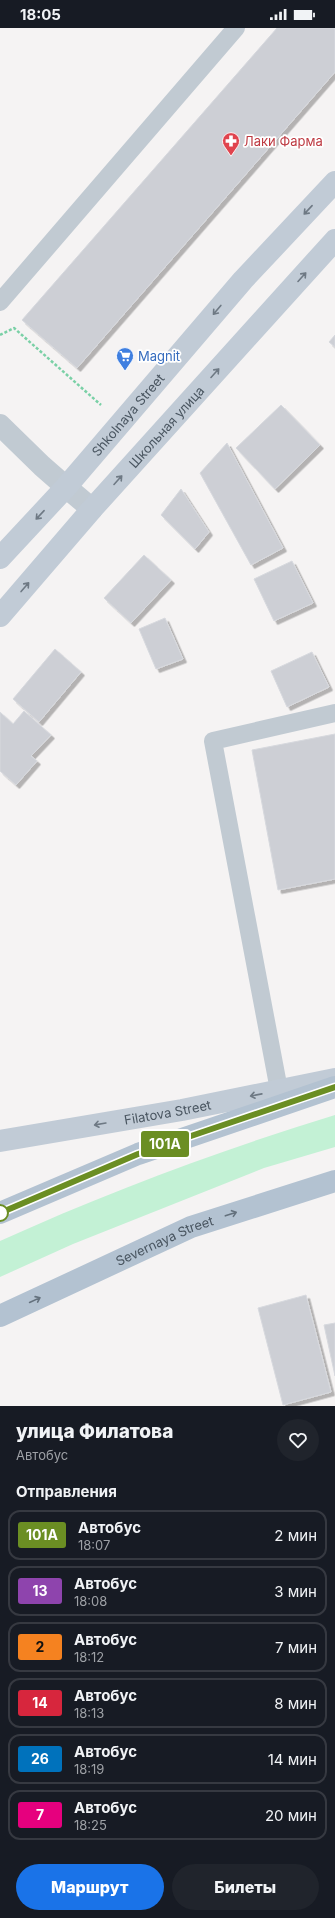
<!DOCTYPE html>
<html lang="ru">
<meta charset="utf-8">
<style>
:root{--surface:#171b24;--page:#20242c;--text:#f1f3f6;--muted:#9ea1a6;--line:#363941;--accent:#1a73e8}
body{margin:0;font-family:Inter,sans-serif;background:var(--page);color:var(--text);height:100vh;display:flex;flex-direction:column;font-size:15px;white-space:nowrap}
*{box-sizing:border-box;margin:0}
p{font-size:13px;color:var(--muted)}
.icon{flex:none;width:22px;height:22px;fill:none;stroke:currentColor;stroke-width:2;stroke-linecap:round;stroke-linejoin:round}
.map{position:relative;height:1378px;overflow:hidden}
.details{display:flex;flex-direction:column;background:var(--surface);flex:1}
.details>*{flex:none}
.badge{padding:0 8px;border-radius:3px;font-size:14px;line-height:26px}
.map>.badge{position:absolute;translate:-50% -50%;box-shadow:0 0 0 2px #fff}
h2{padding:0 16px;font-size:15px;line-height:36px}
.round{display:grid;place-items:center;flex:none;width:42px;height:42px;border-radius:21px;background:var(--page)}
.summary{display:flex;align-items:center;justify-content:space-between;height:68px;padding:0 16px}
h1{font-size:19px;font-weight:800;line-height:30px}
.action{display:flex;gap:8px;margin-top:auto;padding:8px 16px}
.action a{flex:1;height:46px;border-radius:24px;background:var(--accent);color:#fff;font-size:16px;font-weight:800;line-height:46px;text-align:center}
.action a+a{background:var(--page);color:var(--text)}
ul{padding:0;list-style:none}
li{display:flex;align-items:center;gap:12px;height:50px;margin:0 8px 6px;padding:0 8px;border:2px solid var(--line);border-radius:12px}
li div{flex:1}
li b{display:block;font-size:15px}
li em{font-style:normal}
li .badge{min-width:44px;font-weight:700;text-align:center}
.status{display:flex;justify-content:space-between;align-items:center;height:28px;padding:0 20px;background:var(--surface);direction:ltr}
.status svg{height:11px;fill:currentColor}
.map>svg:first-child{display:block}
.green{fill:#c3f1d5}
.building{fill:#cdcfd5;stroke:#d7d9de;filter:url(#shadow)}
.lines{fill:none;stroke-linecap:round;stroke-linejoin:round}
.path{stroke:#7ad0a6;stroke-width:2.5;stroke-dasharray:3 2;stroke-linecap:butt}
.service{stroke:#c1cad2;stroke-width:18}
.minor{stroke:#c1cad2;stroke-width:22}
.tertiary{stroke:#c1cad2;stroke-width:22}
.secondary{stroke:#c1cbd6;stroke-width:22}
.primary{stroke:#b3c2d1;stroke-width:22}
.oneway{stroke:#6e7984}
.oneway2{stroke:#64717d}
.line-casing{stroke:#fff;stroke-width:9}
.line{stroke:#6b8e23;stroke-width:6}
.stop-dot{fill:#fff;stroke:#6b8e23;stroke-width:2}
.labels{text-anchor:middle;dominant-baseline:central;stroke-width:3.5;stroke-linejoin:round;paint-order:stroke}
.health-label{font-size:13px;fill:#be3a42;stroke:#fff;text-anchor:start}
.shop-label{font-size:13px;fill:#366cbe;stroke:#fff;text-anchor:start}
.street-label{font-size:13px;fill:#4a5661;stroke:#fff}
</style>
<div class="status"><b>18:05</b><svg viewBox="0 0 49 12"><path d="M0 12V9h3v3zM5 12V6h3v6zM10 12V3h3v9zM15 12V0h3v12zM26 1h20v11H26zM47 4h2v5h-2z"/></svg></div>
<div class="map">
<svg width="335" height="1378" viewBox="0 0 335 1378">
<defs>
<filter id="shadow"><feDropShadow dx="3.5" dy="3.5" stdDeviation="0" flood-color="#0004"/></filter>
</defs>
<rect width="100%" height="100%" fill="#f5f3f3"/>
<path class="green" d="M335 1087V1119L264 1140 73 1216 0 1249V1213C108 1164 221 1122 335 1087Z"/>
<path class="building" d="M277 0H335V44L77 340 22 292Z
M335 307V319L329 314Z
M281 377 320 417 275 461 236 420Z
M227 415 283 520 251 537 200 445Z
M181 461 209 504 195 521 161 487Z
M144 527 171 552 131 595 104 570Z
M292 533 313 575 274 593 254 551Z
M165 590 183 631 156 641 139 601Z
M55 621 81 644 39 694 13 671Z
M312 624 329 659 287 679 271 643Z
M24 683 51 707 31 728 37 733 16 757 0 743V684L13 696Z
M335 706V851L278 862 252 722Z
M306 1267 331 1364 283 1377 258 1280Z
M335 1295V1348L324 1297Z"/>
<g class="lines">
<path class="path" d="M0 307 14 300 101 377"/>
<path class="service" d="M0 274 236 0
M279 1062 213 713 335 685"/>
<path class="minor" d="M0 397 42 438 66 459"/>
<path class="tertiary" d="M66 459 92 481"/>
<g class="secondary">
<path id="s1" d="M0 530 66 459 243 252 335 154"/>
<path id="s2" d="M0 588 92 481 335 212"/>
<path id="s3" d="M0 1113 182 1082 335 1051"/>
</g>
<g class="primary">
<path d="M0 1185 138 1126 335 1059"/>
<path id="s4" d="M0 1288 191 1199 335 1153"/>
</g>
</g>
<defs><path id="oneway-shaft" d="M-6 0H5M1.5-3L5.5 0L1.5 3" fill="none" stroke-width="1.6" stroke-linecap="round" stroke-linejoin="round"/></defs>
<g class="oneway">
<use href="#oneway-shaft" transform="translate(308 182) rotate(133)"/>
<use href="#oneway-shaft" transform="translate(302 249) rotate(-48)"/>
<use href="#oneway-shaft" transform="translate(217 282) rotate(130)"/>
<use href="#oneway-shaft" transform="translate(215 345) rotate(-48)"/>
<use href="#oneway-shaft" transform="translate(118 452) rotate(-48)"/>
<use href="#oneway-shaft" transform="translate(40 487) rotate(133)"/>
<use href="#oneway-shaft" transform="translate(25 559) rotate(-49)"/>
<use href="#oneway-shaft" transform="translate(256 1067) rotate(169)"/>
<use href="#oneway-shaft" transform="translate(100 1096) rotate(170)"/>
</g>
<g class="oneway2">
<use href="#oneway-shaft" transform="translate(231 1186) rotate(-18)"/>
<use href="#oneway-shaft" transform="translate(35 1272) rotate(-25)"/>
</g>
<g class="lines">
<g class="line-casing">
<path id="line" d="M0 1185 138 1126 335 1059"/>
</g>
<use href="#line" class="line"/>
</g>
<defs>
<g id="pharmacy-pin" transform="scale(0.9)"><path d="M0 17L-7.5 6A9.5 9.5 0 1 1 7.5 6Z" fill="#e0444e" stroke="#fff"/><path d="M-2-6h4v4h4v4h-4v4h-4v-4h-4v-4h4Z" fill="#fff"/></g>
<g id="supermarket-pin" transform="scale(0.9)"><path d="M0 17L-7.5 6A9.5 9.5 0 1 1 7.5 6Z" fill="#3f7fe0" stroke="#fff"/><path d="M-6-5.5h2.5l.6 2H6L4.5 2H-2.5L-4.4-4H-6ZM-1.5 3.2a1.3 1.3 0 1 0 .1 0ZM3 3.2a1.3 1.3 0 1 0 .1 0Z" fill="#fff"/></g>
</defs>
<g fill-rule="evenodd">
<use href="#pharmacy-pin" x="231" y="113"/>
<use href="#supermarket-pin" x="125" y="328"/>
</g>
<circle class="stop-dot" cx="0" cy="1185" r="8"/>
<g class="labels">
<g class="health-label">
<text x="244" y="113">Лаки Фарма</text>
</g>
<g class="shop-label">
<text x="138" y="328">Magnit</text>
</g>
<g class="street-label">
<text stroke="none"><textPath href="#s1" startOffset="192">Shkolnaya Street</textPath></text>
<text stroke="none"><textPath href="#s2" startOffset="252">Школьная улица</textPath></text>
<text stroke="none"><textPath href="#s3" startOffset="170">Filatova Street</textPath></text>
<text stroke="none"><textPath href="#s4" startOffset="181">Severnaya Street</textPath></text>
</g>
</g>
</svg>
<b class="badge" style="left:165px;top:1116px;background:#6b8e23;color:#fff">101А</b>
</div>
<section class="details">
<div class="summary"><div><h1>улица Филатова</h1><p>Автобус</p></div><a class="round"><svg class="icon" aria-label="heart" viewBox="0 0 24 24"><path d="M12 20l-8-8c-3-5 5-10 8-4 3-6 11-1 8 4z"/></svg></a></div>
<h2>Отправления</h2>
<ul>
<li><span class="badge" style="background:#6b8e23;color:#fff">101А</span><div><b>Автобус</b><p>18:07</p></div><em>2 мин</em></li>
<li><span class="badge" style="background:#8e44ad;color:#fff">13</span><div><b>Автобус</b><p>18:08</p></div><em>3 мин</em></li>
<li><span class="badge" style="background:#f58220;color:#111">2</span><div><b>Автобус</b><p>18:12</p></div><em>7 мин</em></li>
<li><span class="badge" style="background:#d7263d;color:#fff">14</span><div><b>Автобус</b><p>18:13</p></div><em>8 мин</em></li>
<li><span class="badge" style="background:#0072bc;color:#fff">26</span><div><b>Автобус</b><p>18:19</p></div><em>14 мин</em></li>
<li><span class="badge" style="background:#e6007e;color:#fff">7</span><div><b>Автобус</b><p>18:25</p></div><em>20 мин</em></li>
</ul>
<div class="action"><a>Маршрут</a><a>Билеты</a></div>
</section>
